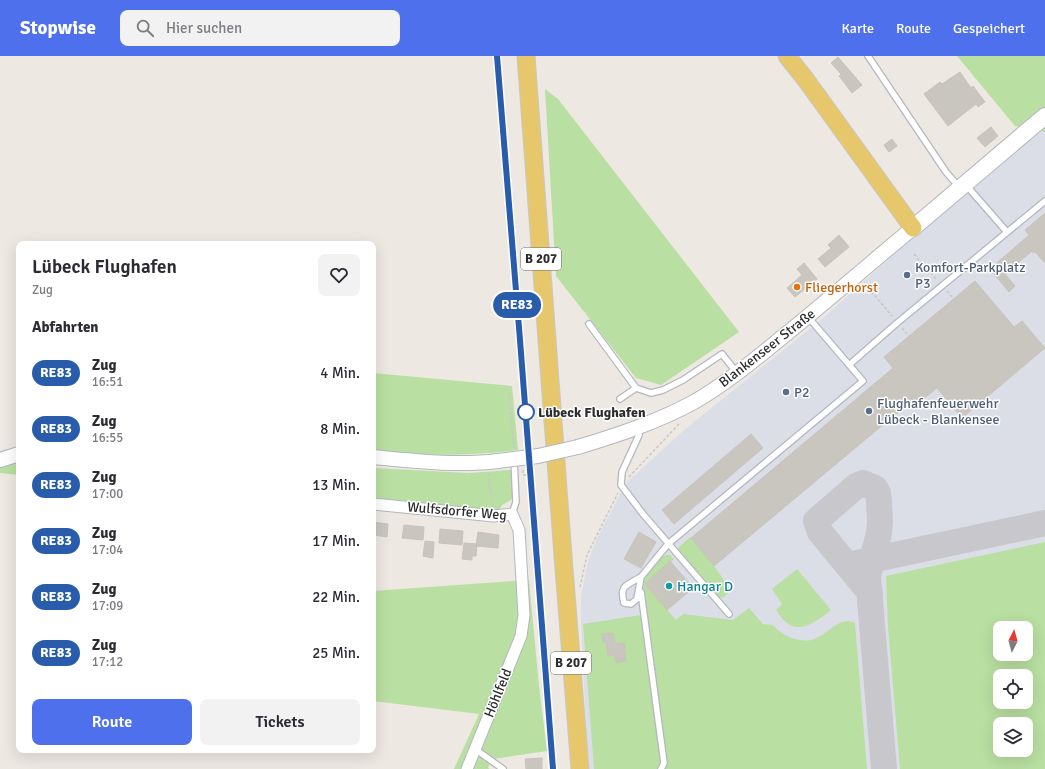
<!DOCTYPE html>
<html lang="de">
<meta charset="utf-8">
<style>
:root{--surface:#fff;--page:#f2f2f3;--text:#2b2b33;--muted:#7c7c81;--accent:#4e70ed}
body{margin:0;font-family:Signika,sans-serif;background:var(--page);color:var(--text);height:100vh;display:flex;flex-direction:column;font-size:15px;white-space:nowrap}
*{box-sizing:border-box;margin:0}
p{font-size:13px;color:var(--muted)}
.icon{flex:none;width:22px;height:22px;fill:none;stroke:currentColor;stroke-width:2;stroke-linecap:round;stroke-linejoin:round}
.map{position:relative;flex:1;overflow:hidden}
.details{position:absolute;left:16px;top:185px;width:360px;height:512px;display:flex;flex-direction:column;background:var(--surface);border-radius:8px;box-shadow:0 4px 16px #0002}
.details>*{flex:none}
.badge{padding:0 8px;border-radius:13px;font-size:14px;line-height:26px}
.needle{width:26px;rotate:6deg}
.buttons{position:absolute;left:993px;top:565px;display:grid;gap:8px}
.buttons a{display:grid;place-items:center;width:40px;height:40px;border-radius:8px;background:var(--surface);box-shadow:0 4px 16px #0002;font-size:20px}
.map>.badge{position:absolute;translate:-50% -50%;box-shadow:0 0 0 2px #fff}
h2{padding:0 16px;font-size:15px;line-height:36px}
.round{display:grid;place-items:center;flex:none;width:42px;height:42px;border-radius:8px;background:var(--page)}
.head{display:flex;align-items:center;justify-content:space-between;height:68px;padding:0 16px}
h1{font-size:19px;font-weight:600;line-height:30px}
.primary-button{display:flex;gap:8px;margin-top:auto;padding:8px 16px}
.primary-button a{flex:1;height:46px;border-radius:8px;background:var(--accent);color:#fff;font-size:16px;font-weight:600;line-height:46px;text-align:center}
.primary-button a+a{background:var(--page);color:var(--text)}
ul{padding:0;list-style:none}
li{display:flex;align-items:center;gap:12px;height:56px;padding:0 16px}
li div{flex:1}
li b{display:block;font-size:15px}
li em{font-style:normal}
li .badge{min-width:44px;font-weight:700;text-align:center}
header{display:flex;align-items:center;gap:24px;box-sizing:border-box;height:56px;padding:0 20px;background:var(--accent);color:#fff}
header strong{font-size:19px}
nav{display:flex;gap:22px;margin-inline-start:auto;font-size:14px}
.search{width:280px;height:36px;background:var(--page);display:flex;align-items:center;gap:10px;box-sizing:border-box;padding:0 14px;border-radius:8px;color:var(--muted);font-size:15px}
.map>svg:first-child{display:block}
.airport{fill:#dcdee7;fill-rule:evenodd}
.green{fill:#b9dfa2;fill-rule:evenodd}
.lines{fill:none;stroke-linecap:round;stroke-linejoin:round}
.taxiway{stroke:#c8c8cc;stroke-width:26}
.building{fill:#c9c6bf;stroke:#c9c3ba}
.service-casing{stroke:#b4b7bf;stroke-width:8}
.minor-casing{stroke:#b4b7bf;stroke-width:13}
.tertiary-casing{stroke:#b4b7bf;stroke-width:16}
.secondary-casing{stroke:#b4b7bf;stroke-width:18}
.primary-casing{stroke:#c8c8c8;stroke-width:19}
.path{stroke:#c8c8c8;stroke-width:1.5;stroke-dasharray:3 2;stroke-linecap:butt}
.service{stroke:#fff;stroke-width:5.5}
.minor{stroke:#fff;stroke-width:11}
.tertiary{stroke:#fff;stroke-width:14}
.secondary{stroke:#fff;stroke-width:16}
.primary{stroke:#e7c76c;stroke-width:17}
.rail-casing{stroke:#a4a7b6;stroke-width:4.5}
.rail{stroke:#fff;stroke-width:3;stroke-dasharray:9;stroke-linecap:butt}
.tertiary-bridge-casing{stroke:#b4b7bf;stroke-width:16;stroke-linecap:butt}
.tertiary-bridge{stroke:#fff;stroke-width:14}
.line-casing{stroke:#fff;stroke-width:9}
.line{stroke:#295caa;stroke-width:6}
.service-dot{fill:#5c6f8a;stroke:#fff;stroke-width:1.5}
.food-dot{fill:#e8710a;stroke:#fff;stroke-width:1.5}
.stop-dot{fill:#fff;stroke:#295caa;stroke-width:2}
.culture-dot{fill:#0f9aa8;stroke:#fff;stroke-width:1.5}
.labels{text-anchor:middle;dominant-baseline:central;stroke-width:3;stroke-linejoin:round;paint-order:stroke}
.shield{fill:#fff;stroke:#6c6c6c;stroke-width:1}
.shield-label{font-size:13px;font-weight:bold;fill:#2d2d2d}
.service-label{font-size:14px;fill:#4e5e75;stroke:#fff;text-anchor:start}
.food-label{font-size:14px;fill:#c56008;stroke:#fff;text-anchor:start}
.street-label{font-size:14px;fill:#2d2d2d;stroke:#fff}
.stop-label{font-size:14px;font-weight:bold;fill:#2d2d2d;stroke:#fff;text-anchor:start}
.culture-label{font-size:14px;fill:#0d838f;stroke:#fff;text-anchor:start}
</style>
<header>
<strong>Stopwise</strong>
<div class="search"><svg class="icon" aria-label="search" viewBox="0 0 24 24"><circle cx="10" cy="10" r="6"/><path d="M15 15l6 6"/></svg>Hier suchen</div>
<nav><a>Karte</a><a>Route</a><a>Gespeichert</a></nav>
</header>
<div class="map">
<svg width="1045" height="713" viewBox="0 0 1045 713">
<rect width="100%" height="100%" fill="#ede8e1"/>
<path class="airport" d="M1045 70V713H588L581 568V540L588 505 598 480 626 427 683 375 823 262 929 167ZM1000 572H1026V598H1000ZM1000 620H1026V646H1000ZM1000 668H1026V694H1000Z"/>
<path class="green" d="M957 0H1045V76L1015 70Z
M545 33 558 43 739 276 661 329 636 322 556 220Z
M373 317 512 330 518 394C470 400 421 400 373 395Z
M19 402V419L0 417V408Z
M373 412 468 417 511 414 513 440 511 444 502 449 498 456 373 444Z
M690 481 714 510 731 534 724 541 719 542 717 540 678 493V492Z
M1045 486V713H900L888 571 886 520ZM1000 572H1026V598H1000ZM1000 620H1026V646H1000ZM1000 668H1026V694H1000Z
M666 499H670L674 503 645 528 676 564 683 558 733 564 749 552 763 568C766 569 770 568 772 569 775 570 777 574 779 575 788 582 800 586 811 584 828 580 838 559 855 567L867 713H594L583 568 647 558C646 550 642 533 644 526 646 517 657 502 666 499Z
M797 513 831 554C810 571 793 582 776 554L782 548 772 533Z
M529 524 539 630 547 695 493 703 488 711 489 713H454L479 658 373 645V535Z"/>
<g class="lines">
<path class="taxiway" d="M857 507 1045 467
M870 537 867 533 820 476 816 465 856 430 863 427 875 432 878 437 879 446 880 466 879 477 868 520 869 532 884 713"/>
</g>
<path class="building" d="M838 1 862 29 852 37 839 20 841 18 831 7Z
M960 16 971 32 973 30 985 46 978 51 976 48 948 70 924 38 940 26 942 28Z
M991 71 998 80 985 91 977 82Z
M892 83 897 90 889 96 884 89Z
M1045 157V207L1035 196 1033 197 1032 195 1005 218 1015 230 1009 236 990 213 1029 179 1025 174Z
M839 179 849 191 825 211 818 203 831 192 828 189Z
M804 207 817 223 795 241 787 232 802 219 797 213Z
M975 225 1014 271 1022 265 1045 292 962 362 937 332 912 352 908 348 714 510 691 482 893 312 884 301Z
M751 378 763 392 674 468 662 454Z
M373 466 388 468 387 481 373 479Z
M404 469 424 471 423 484 402 482Z
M440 473 463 475 462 489 439 487Z
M478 476 499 479 498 492 476 490Z
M639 476 656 486 641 512 624 503Z
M425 485 434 486 433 502 423 500Z
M464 487 477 488 476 500H472V504L462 503Z
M670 505 693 532 667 554 645 528Z
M613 577 615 588 624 587 626 605 616 607 614 599 608 600 606 586H603L602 578Z
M542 702V713H526L525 703Z"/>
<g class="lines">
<g class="service-casing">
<path id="service" d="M868 0 946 116 959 131
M966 129 1007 176
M589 268 636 332 651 337 663 334 683 324 722 298 737 317
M849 309 897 267 1045 145
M620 343 636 332
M637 373 639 379 622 416 621 429 643 458 729 558
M512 458 516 446 514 403
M641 521C627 529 619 529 624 547L631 548 637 543 641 521 668 488 863 325 808 261
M641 536 664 707 661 713
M475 693 503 713"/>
</g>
<g class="minor-casing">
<path id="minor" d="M373 448 494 460 512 458 519 474 524 559 521 580 467 713"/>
</g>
<g class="tertiary-casing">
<path id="tertiary" d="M578 391C618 379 657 366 694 346 725 328 752 306 780 283 825 247 868 209 913 172
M373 401C415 405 457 410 498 405
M0 404 19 398"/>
</g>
<g class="secondary-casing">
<path id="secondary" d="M913 172 1045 60"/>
</g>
<g class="primary-casing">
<path id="primary" d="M526 0 563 500 580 713
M787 0 806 24 913 172"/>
</g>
<path class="path" d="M914 198 937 224
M865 228 892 260
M947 235 954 243
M902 272 909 280
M509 336 514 392
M523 414V419H528
M489 418 490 424H488L489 433 491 432 493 451
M629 421 680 367
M580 531 587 499 618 437"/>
<use href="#service" class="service"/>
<use href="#minor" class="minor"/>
<use href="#tertiary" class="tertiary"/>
<use href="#secondary" class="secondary"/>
<use href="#primary" class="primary"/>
<g class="rail-casing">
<path id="rail" d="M497 0 520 284 553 713"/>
</g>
<use href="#rail" class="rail"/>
<g class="tertiary-bridge-casing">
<path id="tertiary-bridge" d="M498 405 538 400 578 391"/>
</g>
<use href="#tertiary-bridge" class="tertiary-bridge"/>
</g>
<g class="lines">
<g class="line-casing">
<path id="line" d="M497 0 520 284 553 713"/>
</g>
<use href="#line" class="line"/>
</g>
<g class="service-dot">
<circle cx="907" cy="219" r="4"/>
<circle cx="786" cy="336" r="4"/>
<circle cx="869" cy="355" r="4"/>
</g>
<circle class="food-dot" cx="797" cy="231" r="4"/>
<circle class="stop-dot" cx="526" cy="356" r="8"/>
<circle class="culture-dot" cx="669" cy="530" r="4"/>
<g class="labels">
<g class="shield">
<rect x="521" y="192" width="40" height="22" rx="3"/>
<rect x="551" y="596" width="40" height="22" rx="3"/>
</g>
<g class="shield-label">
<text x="541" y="203">B 207</text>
<text x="571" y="607">B 207</text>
</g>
<g class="service-label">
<text x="915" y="211">Komfort-Parkplatz<tspan x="915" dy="16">P3</tspan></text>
<text x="794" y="336">P2</text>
<text x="877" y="347">Flughafenfeuerwehr<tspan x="877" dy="16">Lübeck - Blankensee</tspan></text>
</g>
<g class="food-label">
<text x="805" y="231">Fliegerhorst</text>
</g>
<g class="street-label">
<text transform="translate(767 292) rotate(-38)">Blankenseer Straße</text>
<text transform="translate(457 455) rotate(5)">Wulfsdorfer Weg</text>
<text transform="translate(498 637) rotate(-68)">Höhlfeld</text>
</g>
<g class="stop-label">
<text x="538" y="356">Lübeck Flughafen</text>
</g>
<g class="culture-label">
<text x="677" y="530">Hangar D</text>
</g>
</g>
</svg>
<div class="buttons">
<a><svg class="needle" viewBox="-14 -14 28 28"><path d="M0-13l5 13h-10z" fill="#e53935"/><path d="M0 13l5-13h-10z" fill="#7c7c81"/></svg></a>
<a><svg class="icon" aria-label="locate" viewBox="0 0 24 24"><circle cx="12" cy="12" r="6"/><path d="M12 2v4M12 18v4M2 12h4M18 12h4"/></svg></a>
<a><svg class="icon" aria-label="layers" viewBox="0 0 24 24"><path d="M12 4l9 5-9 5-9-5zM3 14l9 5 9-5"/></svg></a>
</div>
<b class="badge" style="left:517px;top:249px;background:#295caa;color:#fff">RE83</b>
<section class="details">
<div class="head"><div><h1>Lübeck Flughafen</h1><p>Zug</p></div><a class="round"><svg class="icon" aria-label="heart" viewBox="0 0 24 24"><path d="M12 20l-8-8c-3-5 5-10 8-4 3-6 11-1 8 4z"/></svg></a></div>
<h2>Abfahrten</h2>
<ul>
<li><span class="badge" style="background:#295caa;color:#fff">RE83</span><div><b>Zug</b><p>16:51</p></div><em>4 Min.</em></li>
<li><span class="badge" style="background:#295caa;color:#fff">RE83</span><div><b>Zug</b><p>16:55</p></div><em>8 Min.</em></li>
<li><span class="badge" style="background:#295caa;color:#fff">RE83</span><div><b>Zug</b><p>17:00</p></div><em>13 Min.</em></li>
<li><span class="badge" style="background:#295caa;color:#fff">RE83</span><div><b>Zug</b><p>17:04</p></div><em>17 Min.</em></li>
<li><span class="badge" style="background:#295caa;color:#fff">RE83</span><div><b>Zug</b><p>17:09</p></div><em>22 Min.</em></li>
<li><span class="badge" style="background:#295caa;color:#fff">RE83</span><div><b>Zug</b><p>17:12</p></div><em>25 Min.</em></li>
</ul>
<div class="primary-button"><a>Route</a><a>Tickets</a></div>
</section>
</div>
